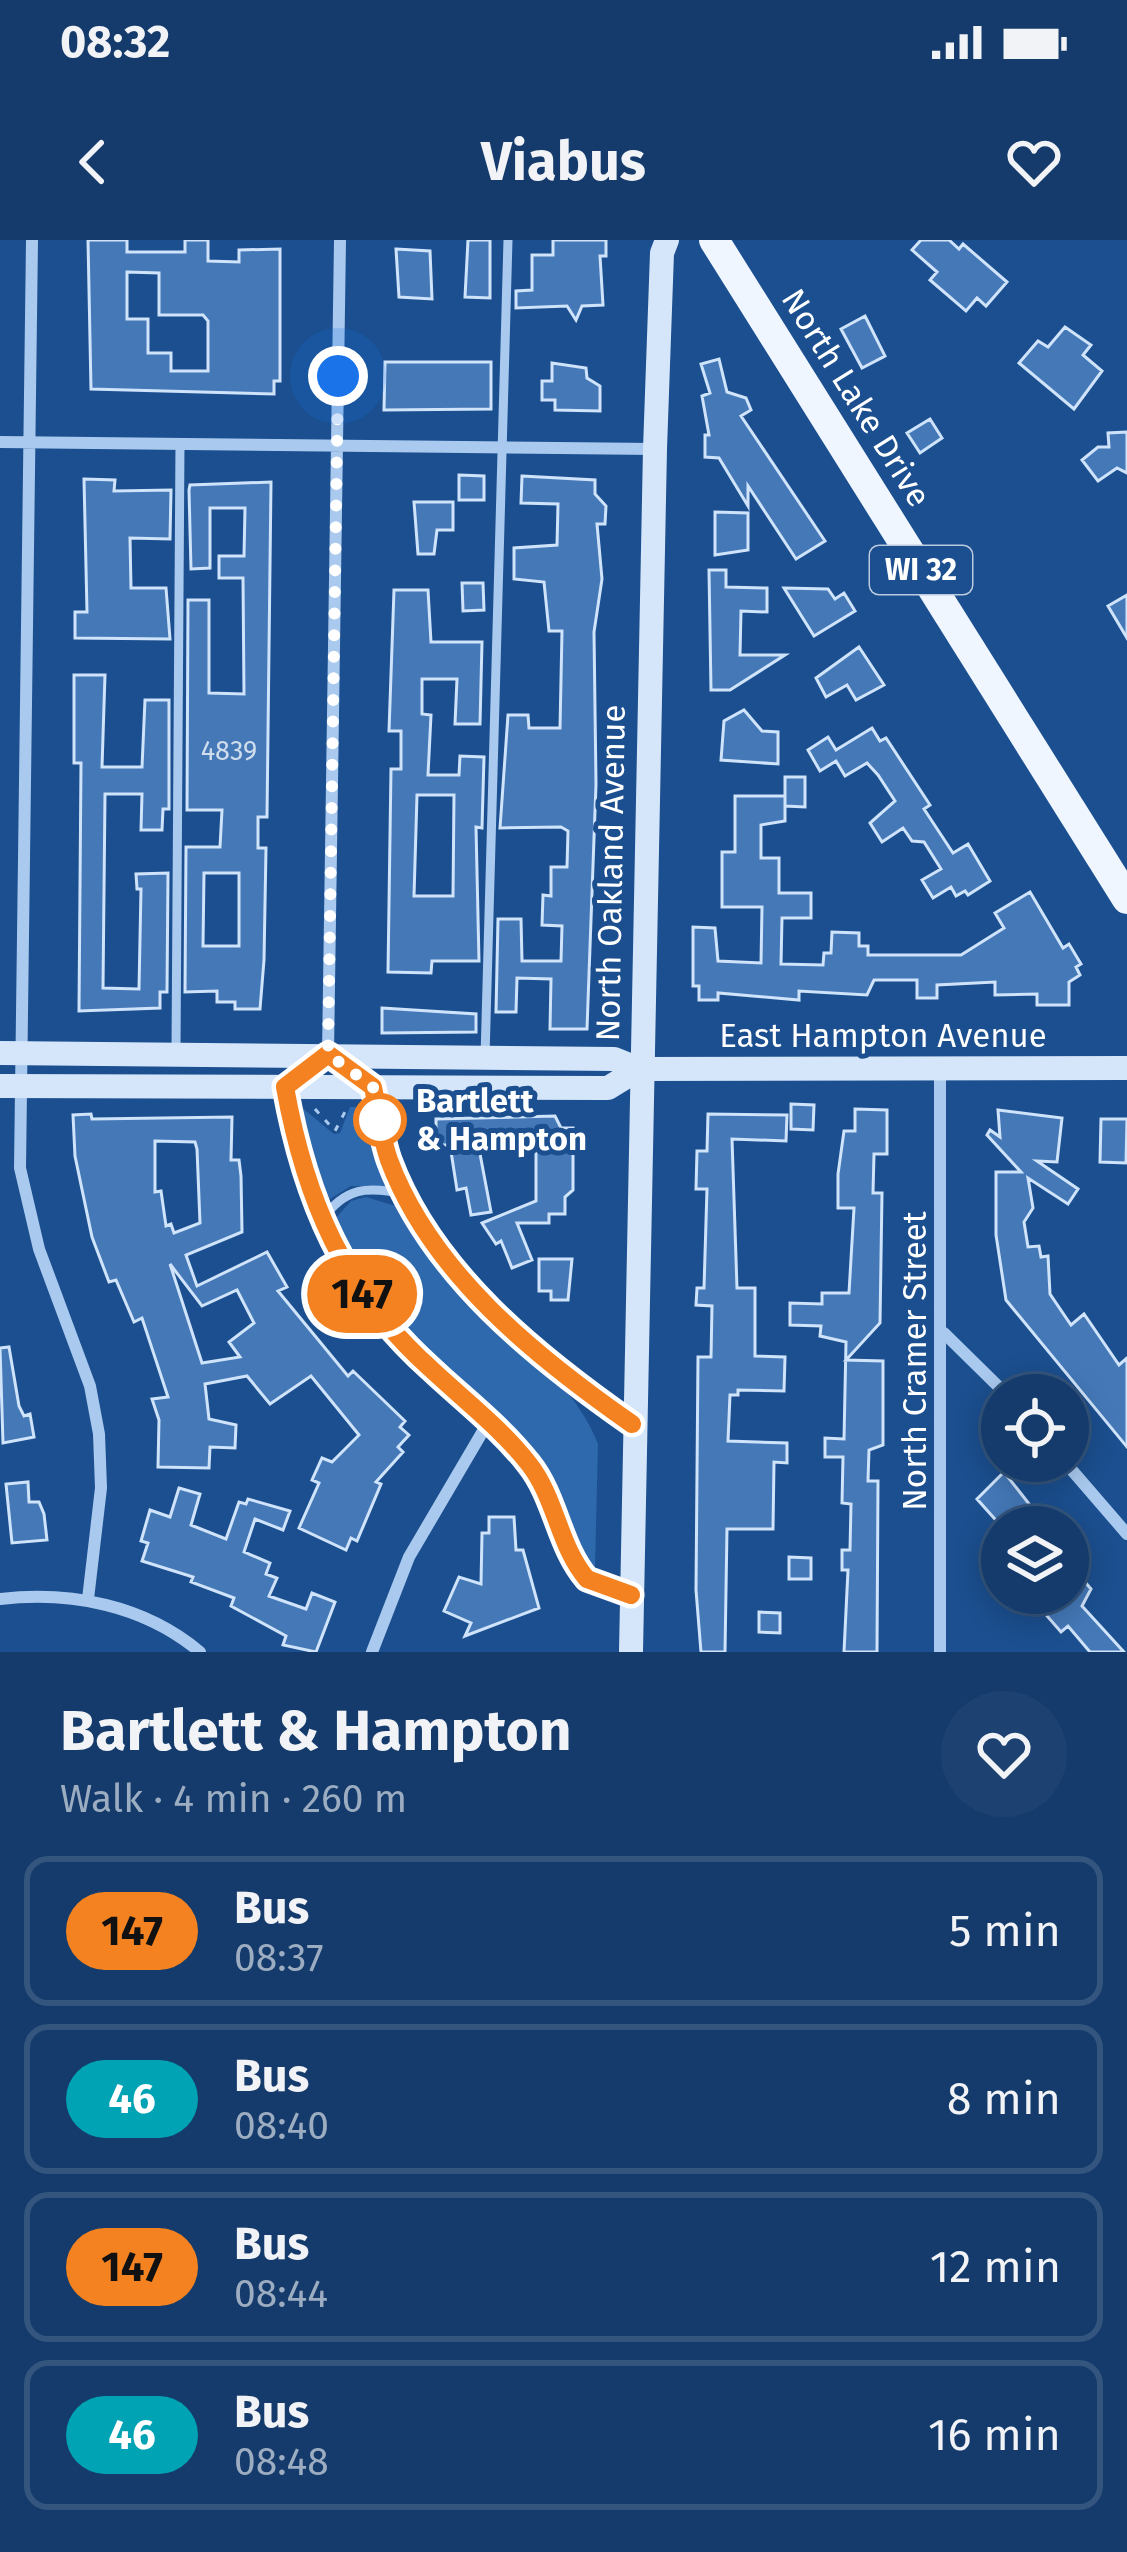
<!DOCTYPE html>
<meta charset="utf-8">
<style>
:root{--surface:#143b6b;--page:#1d4271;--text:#f1f3f6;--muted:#9dadc1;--line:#33557e}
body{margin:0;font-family:"Fira Sans",sans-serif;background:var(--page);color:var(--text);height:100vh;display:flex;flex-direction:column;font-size:45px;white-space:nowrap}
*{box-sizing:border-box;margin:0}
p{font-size:39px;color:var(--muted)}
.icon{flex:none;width:66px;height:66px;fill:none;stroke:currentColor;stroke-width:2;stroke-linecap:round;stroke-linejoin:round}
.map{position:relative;height:1412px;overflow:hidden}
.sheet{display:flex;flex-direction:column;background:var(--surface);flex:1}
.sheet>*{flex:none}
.badge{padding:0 24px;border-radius:39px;font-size:42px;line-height:78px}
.controls{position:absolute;left:981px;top:1134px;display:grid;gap:24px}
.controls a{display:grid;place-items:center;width:108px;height:108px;border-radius:50%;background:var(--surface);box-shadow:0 6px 30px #0003,0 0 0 3px var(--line);font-size:60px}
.you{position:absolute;width:60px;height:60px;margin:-30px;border:9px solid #fff;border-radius:50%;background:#1a73e8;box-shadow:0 0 0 18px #1a73e833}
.map>.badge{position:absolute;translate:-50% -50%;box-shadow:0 0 0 6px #fff}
.round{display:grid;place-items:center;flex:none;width:126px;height:126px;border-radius:63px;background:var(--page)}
.head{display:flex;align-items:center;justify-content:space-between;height:204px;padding:0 60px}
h1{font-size:57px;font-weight:700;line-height:90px}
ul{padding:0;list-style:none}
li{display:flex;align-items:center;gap:36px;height:150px;margin:0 24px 18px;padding:0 36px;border:6px solid var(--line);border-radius:24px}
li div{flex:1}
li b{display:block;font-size:45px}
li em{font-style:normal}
li .badge{min-width:132px;font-weight:700;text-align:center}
.status{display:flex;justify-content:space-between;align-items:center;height:84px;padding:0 60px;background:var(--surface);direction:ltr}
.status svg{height:33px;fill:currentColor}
header{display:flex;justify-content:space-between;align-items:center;height:156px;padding:0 60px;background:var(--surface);font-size:54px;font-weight:700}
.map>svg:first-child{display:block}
.green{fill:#2e69ad}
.building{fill:#4478b7;stroke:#cfe3fa;stroke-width:3;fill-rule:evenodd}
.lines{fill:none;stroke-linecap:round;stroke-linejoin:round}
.path{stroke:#a9c9ee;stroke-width:3;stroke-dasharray:6 9;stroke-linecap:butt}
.lane{stroke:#a9c9ee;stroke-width:9}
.street{stroke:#a9c9ee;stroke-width:12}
.secondary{stroke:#d6e6fa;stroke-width:24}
.primary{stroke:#f0f6ff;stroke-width:30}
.line-casing{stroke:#fff;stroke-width:27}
.line{stroke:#f58220;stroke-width:18}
.walk{stroke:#fff;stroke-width:12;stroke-dasharray:0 21.6}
.stop-dot{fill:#fff;stroke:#f58220;stroke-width:6}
.labels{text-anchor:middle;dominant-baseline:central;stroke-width:10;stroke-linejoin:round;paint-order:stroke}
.number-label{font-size:27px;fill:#d0dded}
.shield{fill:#1b4f8f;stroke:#bbcadd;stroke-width:3}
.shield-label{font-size:30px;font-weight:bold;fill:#fff}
.street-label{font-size:33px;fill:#fff;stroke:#1b4f8f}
.stop-label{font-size:33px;font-weight:bold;fill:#fff;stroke:#1b4f8f;text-anchor:start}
</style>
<div class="status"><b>08:32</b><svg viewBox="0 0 49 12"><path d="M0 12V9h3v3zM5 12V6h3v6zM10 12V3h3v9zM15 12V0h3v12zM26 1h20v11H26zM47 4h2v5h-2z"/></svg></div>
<header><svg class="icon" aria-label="back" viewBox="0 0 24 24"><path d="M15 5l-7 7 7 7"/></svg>Viabus<svg class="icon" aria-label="heart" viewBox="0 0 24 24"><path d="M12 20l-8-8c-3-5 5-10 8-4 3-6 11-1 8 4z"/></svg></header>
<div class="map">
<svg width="1127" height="1412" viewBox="0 0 1127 1412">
<rect width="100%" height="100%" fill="#1b4f8f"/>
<path class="green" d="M301 867 334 894 340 893 350 867H360L389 947 351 946 325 962Z
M366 957 399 967C445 1063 564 1114 598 1204L595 1328 588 1325 552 1241 528 1206 392 1074 333 981 351 961Z"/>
<path class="building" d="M88 0H127V12H185V0H208V21L239 22V10L280 9V141H274V154L91 149ZM127 32 159 33V75H203L208 81V131H171V113H148V79H127Z
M468 0H490V58L465 57Z
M553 0H606V16H600L603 65 582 66 576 80 567 66 516 68V51L532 50V15H553Z
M921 0H949L959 9 963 4 1007 42 986 66 977 58 966 71 930 40 937 32 912 10Z
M396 9 430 11 432 59 399 57Z
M865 76 885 116 862 128 841 89Z
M1065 87 1091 105 1083 115 1102 131 1074 169 1019 123 1038 101 1048 107Z
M719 119 727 152 746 158 751 170 741 176 825 301 796 319 748 246V266L719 218 705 217V195H709L702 156 710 153 701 124Z
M385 122H491V169L384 170Z
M552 123 586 128 587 138 600 146V171L555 170V160H542V141H552Z
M930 179 942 198 920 213 907 193Z
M1127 192V233L1117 228 1098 241 1082 220 1098 207H1109L1108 193Z
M459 235 484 236V260H459Z
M522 236 595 240V254L606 266 605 284H597L602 339 594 392 596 544 587 789H550L551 739 517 738 516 772H496L498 679H521L522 721H561L562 686 542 685 543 655 551 656V627H567L568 591 561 587 500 588 508 475H528L529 488H560L562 391H549L544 342 514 339V308L557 305 558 264 521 263Z
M84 239 115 240 114 251 171 250 170 299 130 298 131 348H166L170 399 75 398V372H87Z
M271 242 267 577H258V608H266L264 720 260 769H235V762H217V751L185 752 186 607H220L222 570H187L188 360H209V453L244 454 243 338H219V316H244L245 268H210V328L191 329 189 250 190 245ZM204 633H239V706H203Z
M414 262H453V290H437L434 314H418Z
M715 272 748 273V310L715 315Z
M709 330H726V347L767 348V372L741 371 740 415H785L730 450H711Z
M462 343H483L484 370 463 371Z
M784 348 828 349 835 359 844 353 855 371 814 396Z
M394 350H428L431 402H482L480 484H455L457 439H422V474L431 475 428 535H459L460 516 484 517 482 588 476 587 479 721H432L431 733 388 732 391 529H401V491H389ZM417 555H454L453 656H414Z
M1127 355V398L1108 366Z
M859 407 884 445 856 460 847 445 826 457 816 438Z
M74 435H105L102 527H142L145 460H169V569H163L162 590H141L142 554H105L103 748 139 749 141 649H137L136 634 168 633 167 752H160V768L79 771 81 523H74Z
M744 470 762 491 778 492V524L721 520 724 481Z
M872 488 880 501 886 498 930 565 924 569 953 613 968 604 990 641 968 655 965 651 956 656 951 647 933 658 922 640 941 629 924 602 912 601 903 588 882 602 870 583 895 561 878 535 867 523 845 536 836 521 820 531 808 510 828 497 836 510Z
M785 537H805V567L785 566Z
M735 556H785V581L761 585V618H779V653H811V678H782L781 724 823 725 824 713H831L832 692 859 693V706H868V715H961L1004 688 995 673 1030 652 1063 708 1069 704 1081 724 1076 727 1080 735 1069 742V765H1037V754L995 755V742L937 745V758H917V740H874L867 755 799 751V760L718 753V760H699V746H693V687L715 688 718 721 761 723 762 667H722V612H735Z
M382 768 476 774V792L382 793Z
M791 864 814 865 813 890 791 889Z
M855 869 887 870V914H874L873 953H882L880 1083 846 1120 883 1121V1205L869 1210 868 1241H878L877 1412H844L848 1330H842V1310H850L851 1264 842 1263 843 1217H825V1198L844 1199 846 1102 820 1096 821 1086 790 1085V1063L822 1064V1053H849L854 968H838V934L844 891H855Z
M998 870 1062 878 1057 922 1037 921 1078 949 1068 964 1028 938 1033 968 1024 982 1028 1007 1039 1006 1041 1017 1048 1016 1050 1054 1071 1085 1084 1074 1119 1125 1127 1118V1207L1006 1060 996 995V932H1021L987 895 990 890 1000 897Z
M91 874 92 879 232 877 231 920H239L241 936 242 992 186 1015 197 1046 267 1012 287 1047 278 1051 348 1136 353 1131 405 1181 400 1187 409 1195 398 1207 403 1212 376 1242 381 1244 357 1301 351 1298 346 1310 299 1288 319 1243 312 1240 322 1218 332 1222 359 1195 311 1136 270 1164 247 1136 205 1144 209 1179 236 1185 235 1208 210 1207 209 1228 158 1227 159 1180 152 1159 168 1157 142 1078 134 1082 116 1040 109 1042 92 997 75 916 73 875ZM155 901 195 902 197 909 200 983 174 993 171 984 166 986 161 951 155 952ZM170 1024 202 1066 237 1050 254 1083 229 1102 240 1117 202 1123Z
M708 874 787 875 786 901 732 899 737 1048H755V1116L785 1117 784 1151 738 1150V1155H730L728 1201 787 1203V1223L774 1222 773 1289H727L725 1412H701L696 1350 698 1117H711L712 1066 696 1065 697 1048H704L707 949H696L697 911H707Z
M555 876 561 888H573V950L565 957V974H549V983H517L532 1020 512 1028 501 1001 496 1004 482 983 536 961V905H529L527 898H477L491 972 471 975 466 948 457 950 450 905H436V879Z
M1101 879H1127L1126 923 1100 922Z
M539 1019H572L568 1060H551V1051H539Z
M9 1107 19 1166 24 1176 30 1174 34 1197 3 1203 0 1108Z
M1004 1232 1037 1274 1021 1287H1002L977 1259Z
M28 1242 29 1262H39L44 1274 47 1300 12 1303 6 1244Z
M179 1248 200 1254 191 1285 226 1299 239 1262 246 1264 248 1259 290 1271 283 1290 255 1279 244 1312 270 1323 266 1334 277 1338 269 1356 306 1369 312 1353 335 1362 316 1412 283 1405 286 1396 231 1366 234 1358 191 1342 193 1337 142 1321 148 1303 141 1301 150 1270 170 1277Z
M489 1277H514L516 1310H523L539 1368 465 1396 471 1383 444 1371 459 1337 481 1344 482 1293H489Z
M789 1317 811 1318V1339H789Z
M1068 1322 1091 1349 1082 1366 1124 1412H1090L1068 1386 1061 1392 1027 1353H1068Z
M759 1372 780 1373V1393L759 1392Z"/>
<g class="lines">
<path class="path" d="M315 869 335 891 347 868"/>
<path class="lane" d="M176 809 180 203
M485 817 508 0
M322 980C345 947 367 946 405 954"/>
<path class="street" d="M32 0 20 928 39 1009 90 1146 99 1194 101 1248 88 1359
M0 202 655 209
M328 814 340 0
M322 819 285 847C308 963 340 1047 430 1128 464 1160 500 1187 529 1224 556 1258 559 1307 587 1339L631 1355
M334 819 373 847C378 871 381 897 390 920 430 1033 536 1117 632 1183
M944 1093 1007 1155
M1064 1221 1127 1294
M0 1359C71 1351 144 1365 200 1412
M372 1412 409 1317 490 1179
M940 1412V829"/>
<path class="secondary" d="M0 813 614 819 639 829 1127 828
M0 846 608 848 639 829
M631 1412 655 209 662 13 667 0"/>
<path class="primary" d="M714 0 1127 659"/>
</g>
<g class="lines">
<g class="line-casing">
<path id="line" d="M631 1355 587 1339C559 1307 556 1258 529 1224 500 1187 464 1160 430 1128 344 1051 305 959 285 847L328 814 373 847C378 871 381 897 389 920 431 1033 536 1117 632 1184"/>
</g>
<use href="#line" class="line"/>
<path class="walk" d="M338 136 328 814 373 847 382 891 380 880"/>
</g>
<circle class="stop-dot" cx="380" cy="880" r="24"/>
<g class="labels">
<g class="number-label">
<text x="229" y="511">4839</text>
</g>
<rect class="shield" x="870" y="306" width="102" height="48" rx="9"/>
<g class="shield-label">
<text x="921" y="330">WI 32</text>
</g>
<g class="street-label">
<text transform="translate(856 158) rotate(58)">North Lake Drive</text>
<text transform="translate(611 633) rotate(-89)">North Oakland Avenue</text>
<text x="883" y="796">East Hampton Avenue</text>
<text transform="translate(915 1121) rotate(-90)">North Cramer Street</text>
</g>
<g class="stop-label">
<text x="416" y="861">Bartlett<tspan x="416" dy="38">&amp; Hampton</tspan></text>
</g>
</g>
</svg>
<div class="controls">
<a><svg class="icon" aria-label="locate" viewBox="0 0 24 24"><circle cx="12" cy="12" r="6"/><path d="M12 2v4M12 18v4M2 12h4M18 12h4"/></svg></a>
<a><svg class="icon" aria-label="layers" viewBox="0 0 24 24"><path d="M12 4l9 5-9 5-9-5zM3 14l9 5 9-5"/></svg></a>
</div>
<div class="you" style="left:338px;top:136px"></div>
<b class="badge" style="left:362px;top:1054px;background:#f58220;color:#111">147</b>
</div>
<section class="sheet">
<div class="head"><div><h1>Bartlett &amp; Hampton</h1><p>Walk · 4 min · 260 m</p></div><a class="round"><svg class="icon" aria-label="heart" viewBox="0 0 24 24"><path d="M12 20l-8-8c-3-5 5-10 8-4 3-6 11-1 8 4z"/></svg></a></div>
<ul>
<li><span class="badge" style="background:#f58220;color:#111">147</span><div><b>Bus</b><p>08:37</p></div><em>5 min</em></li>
<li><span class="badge" style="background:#00a3b4;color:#fff">46</span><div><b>Bus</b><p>08:40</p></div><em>8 min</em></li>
<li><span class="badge" style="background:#f58220;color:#111">147</span><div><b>Bus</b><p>08:44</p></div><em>12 min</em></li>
<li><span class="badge" style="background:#00a3b4;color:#fff">46</span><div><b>Bus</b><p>08:48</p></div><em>16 min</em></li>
</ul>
</section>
